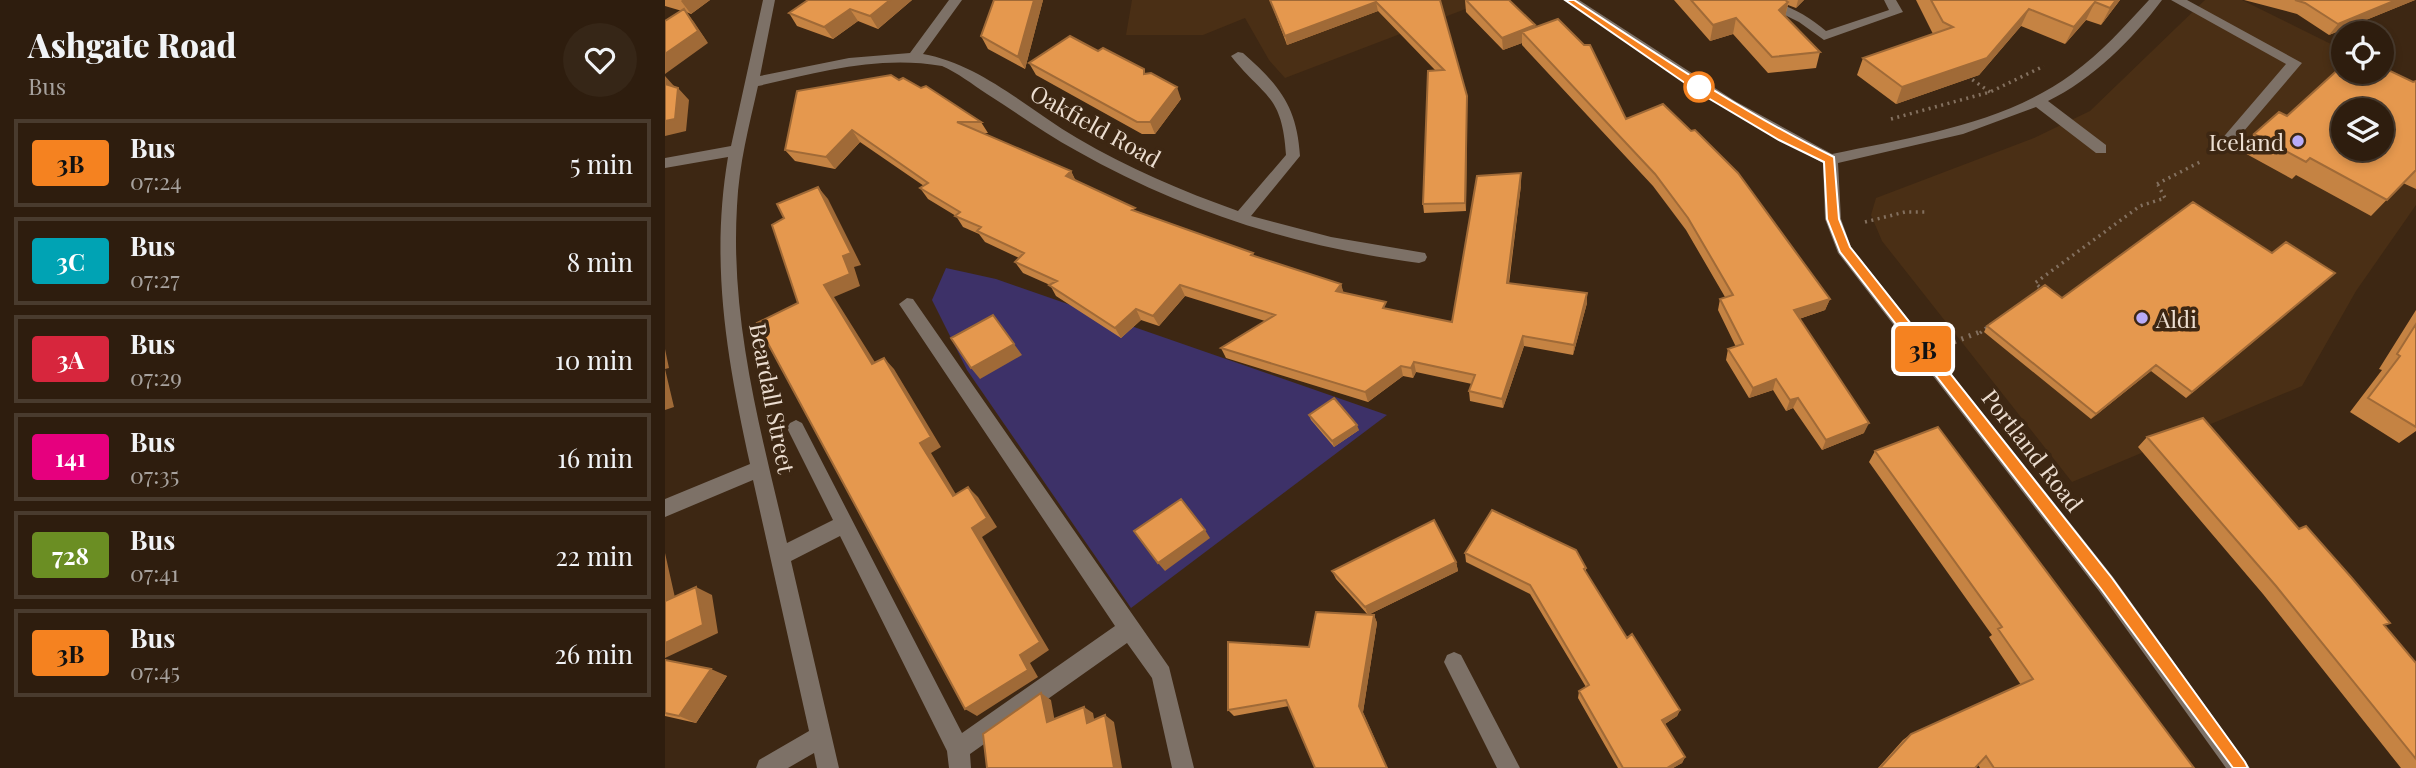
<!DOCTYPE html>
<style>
:root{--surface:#2e1d0e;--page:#362617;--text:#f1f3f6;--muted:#a7a29e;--line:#493b2e}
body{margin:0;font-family:"Playfair Display",serif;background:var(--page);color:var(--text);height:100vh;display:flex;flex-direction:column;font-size:26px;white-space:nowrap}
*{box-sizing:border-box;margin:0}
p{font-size:23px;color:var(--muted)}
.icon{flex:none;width:38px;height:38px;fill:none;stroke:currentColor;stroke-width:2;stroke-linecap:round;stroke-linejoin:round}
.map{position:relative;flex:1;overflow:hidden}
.panel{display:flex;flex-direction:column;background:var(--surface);width:665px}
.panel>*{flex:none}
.badge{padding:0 14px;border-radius:5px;font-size:24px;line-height:46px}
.controls{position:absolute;left:1666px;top:21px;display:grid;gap:14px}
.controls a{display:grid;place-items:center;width:63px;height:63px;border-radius:50%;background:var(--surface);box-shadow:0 4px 10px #0003,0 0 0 2px var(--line);font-size:35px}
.map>.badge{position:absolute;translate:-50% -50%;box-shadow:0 0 0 4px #fff}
.round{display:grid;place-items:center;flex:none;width:74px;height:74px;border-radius:37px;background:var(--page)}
.summary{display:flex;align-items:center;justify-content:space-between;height:119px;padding:0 28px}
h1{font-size:33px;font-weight:800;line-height:52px}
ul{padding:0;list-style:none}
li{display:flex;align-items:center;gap:21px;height:88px;margin:0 14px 10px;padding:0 14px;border:4px solid var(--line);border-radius:0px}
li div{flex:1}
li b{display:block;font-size:26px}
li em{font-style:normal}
li .badge{min-width:77px;font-weight:700;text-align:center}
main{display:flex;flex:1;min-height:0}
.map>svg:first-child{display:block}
.built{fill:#4a2f15;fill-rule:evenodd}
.green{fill:#3d3168}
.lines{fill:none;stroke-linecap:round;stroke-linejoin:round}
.path-far1{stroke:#83705f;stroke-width:3.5;stroke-dasharray:2 4.5;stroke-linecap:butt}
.path{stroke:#83705f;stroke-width:5;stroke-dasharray:2 6;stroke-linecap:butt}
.minor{fill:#7d7167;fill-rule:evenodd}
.wall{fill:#c58343}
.shaded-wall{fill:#a06a37}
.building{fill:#e5984e;stroke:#a06a37;stroke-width:2;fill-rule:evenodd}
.line{fill:#f58220;stroke:#fff;stroke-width:2}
.stop-dot{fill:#fff;stroke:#f58220;stroke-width:3.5}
.poi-dot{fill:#b8abf7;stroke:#3d2713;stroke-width:2.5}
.labels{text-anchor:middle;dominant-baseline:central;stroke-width:7;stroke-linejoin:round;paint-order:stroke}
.street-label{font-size:23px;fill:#ecded1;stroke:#3d2713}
.poi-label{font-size:23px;fill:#ecded1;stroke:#3d2713;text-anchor:end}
</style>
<main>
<section class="panel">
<div class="summary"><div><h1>Ashgate Road</h1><p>Bus</p></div><a class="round"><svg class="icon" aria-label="heart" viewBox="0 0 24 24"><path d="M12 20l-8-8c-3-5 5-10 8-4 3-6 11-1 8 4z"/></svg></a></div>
<ul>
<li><span class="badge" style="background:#f58220;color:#111">3B</span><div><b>Bus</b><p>07:24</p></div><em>5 min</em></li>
<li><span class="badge" style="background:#00a3b4;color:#fff">3C</span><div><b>Bus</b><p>07:27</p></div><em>8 min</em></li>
<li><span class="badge" style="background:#d7263d;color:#fff">3A</span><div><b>Bus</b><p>07:29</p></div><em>10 min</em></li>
<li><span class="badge" style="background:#e6007e;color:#fff">141</span><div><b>Bus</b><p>07:35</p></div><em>16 min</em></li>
<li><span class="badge" style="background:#6b8e23;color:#fff">728</span><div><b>Bus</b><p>07:41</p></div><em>22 min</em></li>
<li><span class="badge" style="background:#f58220;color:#111">3B</span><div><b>Bus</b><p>07:45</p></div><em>26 min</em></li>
</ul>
</section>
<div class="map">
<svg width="1751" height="768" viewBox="0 0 1751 768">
<rect width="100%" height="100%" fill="#3d2713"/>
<path class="built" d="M467 0H824L620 78 604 60 580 18 538 35H461Z
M1540 0H1577L1678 50V72H1717L1751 85V205L1691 291 1637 386 1407 482 1217 241 1206 215 1211 198 1369 138 1425 111ZM1678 110H1717V149H1678Z"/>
<path class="green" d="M281 268 331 279 722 415 466 608 302 370 267 300Z"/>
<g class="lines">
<path class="path-far1" d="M1302 76 1325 92
M1226 119 1325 92 1379 66
M1492 184 1537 161
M1200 222 1240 212H1262
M1373 291 1376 288 1370 283 1475 206 1500 198 1493 185
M1315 333 1326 324"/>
<path class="path" d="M1289 342 1317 331"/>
<path class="minor" d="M98 0H110L95 76 184 58 245 53 284 0H297L258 54C315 64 363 109 412 138 463 168 517 191 573 211L621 155C617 93 599 98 566 56L573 52 578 53C614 85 632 106 635 156L586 216 666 237 760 253 762 257 760 261 754 263C633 247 519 212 412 151 381 134 352 113 322 94 307 84 293 73 277 66 214 55 155 72 93 86 84 126 74 164 72 206 65 322 96 432 122 543L168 520 122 428 125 423 131 420 137 423 297 733 450 626 234 304 242 298 248 299 504 667 529 768H507L487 678 462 643 305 754 306 768H284L282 751 175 536 126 561 174 768H152L149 753 123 768H91L94 760 144 731 88 480 0 517V499L85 464C62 359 45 264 63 157L0 168V158L66 146Z
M899 0H914L1070 101 1167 154C1248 137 1339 124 1407 74 1436 53 1460 26 1484 0H1497C1468 39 1427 80 1383 101L1441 145V153H1431L1371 107 1298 134 1173 163 1176 219 1186 247 1448 577 1585 768H1561L1434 591 1173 253 1160 219 1158 163 1060 108Z
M1089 0C1116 0 1140 13 1161 31L1224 10 1219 0H1231L1238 12 1159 40 1134 22Z
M1506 0H1522L1637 63 1561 152H1551L1549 148 1621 64Z
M789 652 796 655 855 768H832L779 662 782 655Z"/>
</g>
<path class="wall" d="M0 0H45L26 14 21 12 43 43 17 11 0 6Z
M247 0 213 29 193 21 168 39 132 26 124 13Z
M329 0H378L360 69 323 49 316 36Z
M605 0H775L802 104 801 211 759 213 758 204 771 71 713 11 622 45Z
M800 0 870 25V27L961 119 1165 299 1160 310 1134 319 1199 433 1157 450 1128 408 1121 411 1108 390 1084 398 1061 360 1063 349 1071 347 1053 310 1055 299 1060 297 1021 230 988 186 857 45V43L838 50 801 12Z
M1009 0H1139L1131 8 1123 5 1120 16 1155 52 1151 68 1103 73 1068 34 1045 41Z
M1251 0H1455L1436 25 1421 20 1400 44 1356 26 1314 75 1231 104 1192 75 1198 58 1268 34Z
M1579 0H1750L1664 35 1632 14Z
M433 51 479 69 480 74 516 99 490 134H477L371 75 364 63Z
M1751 81V189L1738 183 1706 216 1631 175 1627 179 1576 151 1589 134 1622 116Z
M132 91 316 122 323 133H318L406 171 410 180 471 211 588 253 589 256 676 284 678 293 723 309 787 322 856 185 844 284 922 303 908 355 859 346 838 408 805 401 804 391 807 384 751 372 748 378 738 376 703 402 561 358 556 348 600 321 520 296 494 326 476 320 456 338 391 296 385 285 358 273 350 262 354 258 320 242 314 234 298 227 291 216 263 199 255 188 259 186 195 142 170 169 130 161 120 150Z
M1607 253 1663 279 1521 398 1486 371 1426 419 1319 332 1322 326 1397 298Z
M1751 310V431L1734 443 1685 412 1717 370 1714 369Z
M644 415 694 430 669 447 646 420Z
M1482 437 1634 529 1719 626 1751 663V768H1736L1598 594 1473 447Z
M1210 451 1529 768H1315L1313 765 1310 768H1213L1238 740 1246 734 1356 685 1324 637 1327 635 1204 462Z
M800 553 921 568V573L962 638 1015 710 1012 716 1000 724 1020 757 1017 763 1008 768H953L913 698 914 691 921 687 865 594 801 562Z
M791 562 793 571 703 615H709L712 623 698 712 624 706 569 716 563 710 644 647 703 615 671 579 667 571Z
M0 660 62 676 31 723 0 716Z"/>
<path class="shaded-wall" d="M17 0H45L26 14 16 1Z
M225 0H247L213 29 205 16Z
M369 0H378L360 69 353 57Z
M1133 0H1139L1131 8Z
M1451 0H1455L1436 25 1445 8Z
M1731 0H1750L1664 35 1673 24Z
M711 2 713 11 622 45 620 36Z
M1123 2 1120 18 1114 10Z
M1430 2 1421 20 1400 44 1409 27Z
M19 9 29 22 43 43 0 74V54Z
M185 9 193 21 168 39 159 27Z
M1364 9 1356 26 1314 75 1231 104 1237 87Z
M1071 18 1068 34 1045 41 1048 25Z
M870 25V38L857 32V43L838 50 837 38Z
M0 76 9 86 0 92Z
M512 87 516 99 490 134 485 122Z
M13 88 24 100 21 131 0 136V121Z
M802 96V104L801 211 800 203Z
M187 130 195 142 170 169 161 157Z
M406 171 412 183 401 176Z
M856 173V185L842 294V283Z
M153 187 163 199 196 265 189 267 195 286 169 297 218 375 207 364 159 285Z
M1670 273 1663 279 1521 398 1527 392Z
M676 284 679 294 671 291Z
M515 285 520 296 494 326 488 316Z
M922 293V303L908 355 909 345Z
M1165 299 1160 310 1125 322 1129 310Z
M471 309 476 320 456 338 450 328Z
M328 315 357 355 315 379 306 368Z
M858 336 859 346 838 408 837 399Z
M0 349 4 368 0 369 9 407 0 410Z
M219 358 229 369 276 447 266 453 298 506 288 496 255 443Z
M749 362 751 372 748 378 746 368Z
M1491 365 1486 371 1426 419 1431 414Z
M736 366 738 376 703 402 700 392Z
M1111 379 1108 390 1084 398 1088 388Z
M1133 398 1128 408 1121 411 1125 400Z
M1204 423 1199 433 1157 450 1161 440Z
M692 425 694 430 669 447 667 441Z
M303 487 313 497 332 527 317 537 384 650 365 663 373 677 312 716 300 709 355 655 307 528Z
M540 530 545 538 500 571 493 563Z
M0 553 13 611 0 604Z
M791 562 793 571 703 615 700 607Z
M31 587 47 595 53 633 0 658V643Z
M709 615 712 623 698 712 723 768 694 706Z
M46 669 62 676 31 723 14 716Z
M376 693 386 700 391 728 382 722Z
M419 707 428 713 431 729 422 723Z
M1015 710 1012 716 995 727 997 720Z
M440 715 449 722 457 768H449Z
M1020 757 1017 763 1008 768H1002Z"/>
<path class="building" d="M143 0H225L205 16 185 9 159 27 124 13Z
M329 0H369L353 57 316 36Z
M605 0H775L802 96 800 203 758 204 763 71 779 70 711 2 620 36Z
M801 0H844L870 25 837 38Z
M1026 0H1120L1123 2 1114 10 1155 52 1107 57 1071 18 1048 25Z
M1266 0H1451L1445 8 1430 2 1409 27 1364 9 1322 58 1237 87 1198 58 1288 27 1278 22Z
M1630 0H1731L1673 24 1640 3Z
M19 9 33 31 0 54V21Z
M893 19 919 45H925L961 119 998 104 1026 131 1030 130 1073 173 1165 299 1129 310 1204 423 1161 440 1133 398 1125 400 1111 379 1088 388 1063 349 1078 344 1055 299 1068 295 1023 218 990 174 857 32Z
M405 36 433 51 438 48 479 69V74L486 73 512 87 485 122H472L364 63Z
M1678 65V72H1717V67L1748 82 1751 81V170L1722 200 1645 158 1641 162 1589 134 1614 112 1622 116ZM1678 110H1717V149H1678Z
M226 75 234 80 238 78 256 88 261 86 316 122H292L406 171 401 176 470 208 467 210 588 253 586 255 676 284 671 291 721 302 718 308 787 322 812 176 856 173 842 283 922 293 909 345 858 336 837 399 804 391 810 375 749 362 746 368 736 366 700 392 556 348 610 315 515 285 488 316 471 309 450 328 384 285 392 281 350 262 359 253 312 231 316 227 290 216 295 212 255 188 263 183 187 130 161 157 120 150 132 91Z
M0 84 13 88 10 119 0 121Z
M153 187 186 253 178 256 185 274 159 285 207 364 219 358 266 437 255 443 288 496 303 487 322 518 307 528 375 642 355 655 363 670 300 709 92 323 133 303 107 225 119 218 112 204Z
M1528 202 1607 253 1621 242 1670 273 1527 392 1491 365 1431 414 1322 326 1380 285 1397 298Z
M328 315 349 344 306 368 286 338Z
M1751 324V427L1703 398 1735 356 1732 354Z
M669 398 692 425 667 441 644 415Z
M1538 418 1634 529 1641 526 1686 577 1725 623 1719 625 1751 663V759L1611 586 1482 437Z
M1273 427 1529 768H1329L1321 756 1310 768H1215L1246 734 1368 679 1333 629 1337 627 1210 451Z
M516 499 540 530 493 563 469 531Z
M827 510 911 550 921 568 919 569 962 638 967 634 1015 710 997 720 1020 757 1002 768H958L914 691 924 685 865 585 800 553Z
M769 520 791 562 700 607 667 571Z
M31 587 38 625 0 643V601Z
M651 612 709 615 694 706 722 768H650L621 700 563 710V642L644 647Z
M0 660 46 669 14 716 0 713Z
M376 693 382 722 419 707 422 723 440 715 449 768H322L318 734Z"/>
<path class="line" d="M900 0H909C993 55 1077 112 1169 157L1174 219 1185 247 1447 578 1580 762 1583 768H1568L1436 589 1175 252 1162 219 1159 162 1114 140 1033 92Z"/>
<circle class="stop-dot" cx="1034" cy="87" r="14"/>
<g class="poi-dot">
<circle cx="1633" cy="141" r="7"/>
<circle cx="1477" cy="318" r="7"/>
</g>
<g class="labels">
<g class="street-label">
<text transform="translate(431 125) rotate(29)">Oakfield Road</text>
<text transform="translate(108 398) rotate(79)">Beardall Street</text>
<text transform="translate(1368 450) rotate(52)">Portland Road</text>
</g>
<g class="poi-label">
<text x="1619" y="141">Iceland</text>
<text x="1491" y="318" text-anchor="start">Aldi</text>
</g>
</g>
</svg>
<div class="controls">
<a><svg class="icon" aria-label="locate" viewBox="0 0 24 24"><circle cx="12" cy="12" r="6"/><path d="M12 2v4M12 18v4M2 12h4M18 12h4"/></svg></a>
<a><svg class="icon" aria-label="layers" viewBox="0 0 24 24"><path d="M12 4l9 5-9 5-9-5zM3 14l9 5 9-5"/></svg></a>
</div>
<b class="badge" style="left:1258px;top:349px;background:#f58220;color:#111">3B</b>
</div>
</main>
